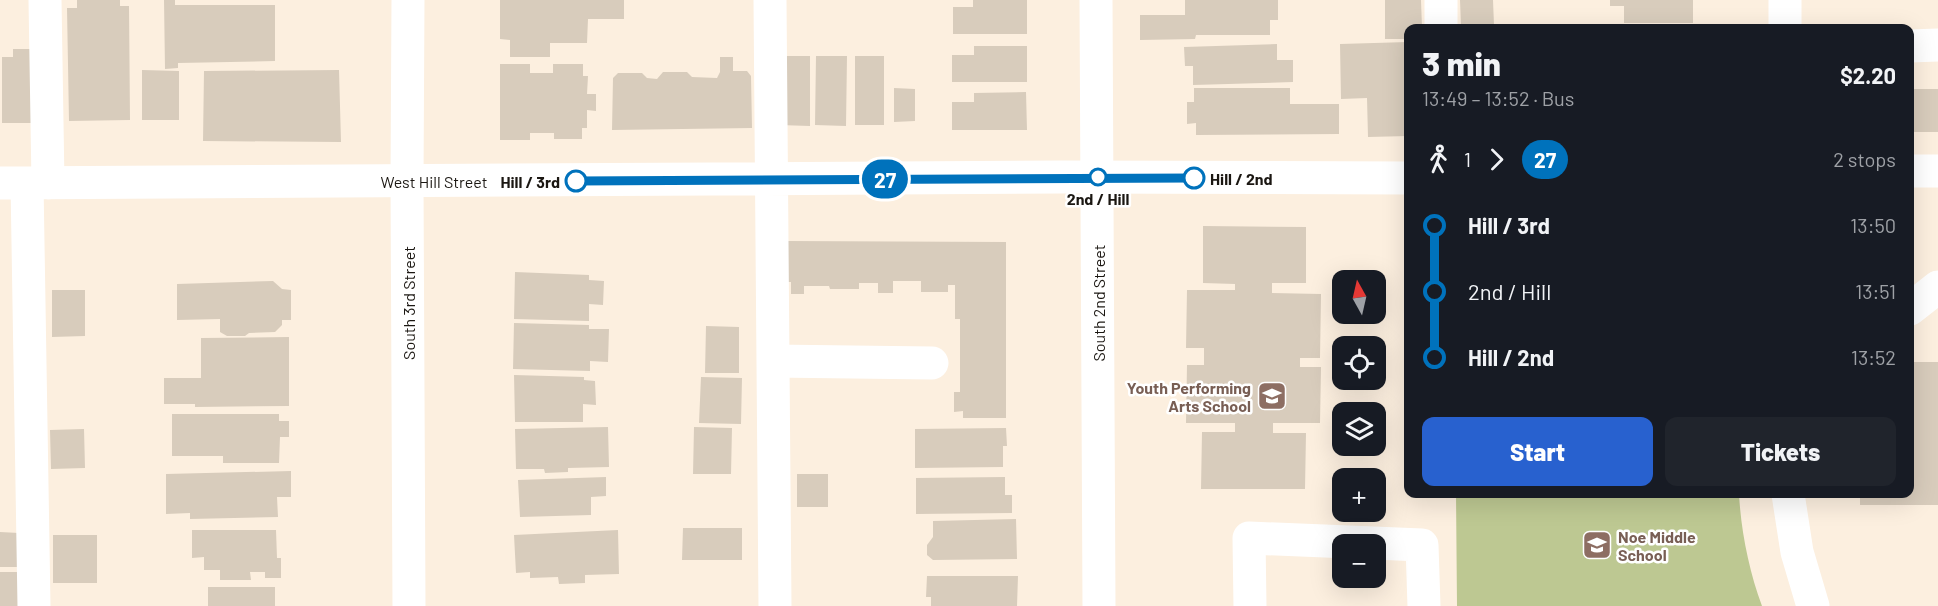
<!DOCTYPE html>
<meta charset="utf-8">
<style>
:root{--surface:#171b24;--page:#20242c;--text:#f1f3f6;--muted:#9ea1a6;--accent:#2861cf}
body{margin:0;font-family:Barlow,sans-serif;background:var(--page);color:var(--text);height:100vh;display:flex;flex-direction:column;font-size:22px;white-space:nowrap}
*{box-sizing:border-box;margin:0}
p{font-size:20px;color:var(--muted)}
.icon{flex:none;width:33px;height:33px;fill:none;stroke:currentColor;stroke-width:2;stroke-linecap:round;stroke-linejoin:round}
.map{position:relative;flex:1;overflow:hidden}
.panel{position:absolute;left:1404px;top:24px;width:510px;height:474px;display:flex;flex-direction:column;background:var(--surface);border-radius:12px;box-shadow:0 6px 24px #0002}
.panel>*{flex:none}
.badge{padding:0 12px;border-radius:20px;font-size:21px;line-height:39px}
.needle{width:39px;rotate:352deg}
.controls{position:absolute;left:1332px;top:270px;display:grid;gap:12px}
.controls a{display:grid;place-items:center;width:54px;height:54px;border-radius:12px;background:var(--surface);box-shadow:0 6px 24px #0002;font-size:30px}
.map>.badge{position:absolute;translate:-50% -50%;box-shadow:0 0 0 3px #fff}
.legs{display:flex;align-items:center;gap:9px;height:66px;padding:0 18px;font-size:20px}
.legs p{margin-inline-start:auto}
.head{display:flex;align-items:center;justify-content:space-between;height:102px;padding:0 18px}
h1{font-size:33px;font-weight:800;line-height:45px}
.cta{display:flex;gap:12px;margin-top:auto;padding:12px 18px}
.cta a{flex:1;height:69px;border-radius:12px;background:var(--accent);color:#fff;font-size:24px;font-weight:800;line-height:69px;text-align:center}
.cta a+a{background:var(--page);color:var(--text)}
ul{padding:0 18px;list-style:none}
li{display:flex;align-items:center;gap:21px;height:66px;font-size:22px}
li i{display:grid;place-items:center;width:9px;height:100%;margin:0 8px;background:currentColor}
li i::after{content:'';width:15px;height:15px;margin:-8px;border:4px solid;border-radius:50%;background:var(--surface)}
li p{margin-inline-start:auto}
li:first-child i{background:linear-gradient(#0000 50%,currentColor 0)}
li:last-child i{background:linear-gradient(currentColor 50%,#0000 0)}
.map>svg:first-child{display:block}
.green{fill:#bdc892}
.building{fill:#d8ccbc}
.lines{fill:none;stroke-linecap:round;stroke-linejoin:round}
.minor{stroke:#fff;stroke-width:33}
.major{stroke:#fff;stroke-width:33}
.line-1-casing{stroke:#fff;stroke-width:14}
.line-1{stroke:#0072bc;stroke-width:9}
.stop-1-dot{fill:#fff;stroke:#0072bc;stroke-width:3}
.labels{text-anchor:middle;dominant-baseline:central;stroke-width:5;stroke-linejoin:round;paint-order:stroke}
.stop-label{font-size:16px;font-weight:bold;fill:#1b1712;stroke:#fff;text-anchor:start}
.street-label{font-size:16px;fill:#1b1712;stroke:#fff}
.education-label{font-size:16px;font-weight:bold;fill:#785e54;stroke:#fff;text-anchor:end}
</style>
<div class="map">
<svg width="1938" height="606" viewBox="0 0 1938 606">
<rect width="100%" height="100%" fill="#fcefdf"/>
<path class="green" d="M1456 494H1739C1741 531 1749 571 1762 606H1457Z"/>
<path class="building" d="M77 0H120V6H129L130 120 69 121 67 8H77Z
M164 0H175V5H275V61L178 63V68L165 69Z
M500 0H624V19H588L587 43H550V57H510V40L500 39Z
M973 0H1027V34H953V7H973Z
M1185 0H1278V20H1270V35H1196L1195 39 1140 40V15H1185Z
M1385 0H1421L1422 28H1408V39H1385Z
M1460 0H1493L1494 25 1461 26Z
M1610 0H1693V23H1624V6H1610Z
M1408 42V136L1368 137 1367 98 1341 99 1340 44Z
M1277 44V60H1293V82L1193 85V66H1185L1184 47Z
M974 46H1027V82H952V55H974Z
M13 49H35V123H2V57H13Z
M779 56H810V126L779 125Z
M816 56H847L846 126 815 125Z
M855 56H884V125H855Z
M720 57H733V71H747L751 76 752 128 612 130 613 78 618 73H642L647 78 657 79 663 72H687L692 77 717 78 720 72Z
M500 64H530V73H553V64H583V76H588L587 94H596V111L587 110V128H582V139H554V133H530V140H500Z
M142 70 179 71V120H142Z
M339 70 341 142 203 141 204 71Z
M894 88 915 89V121L894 122Z
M1194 88H1290V104H1339V134L1196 135V123L1187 124V102H1194Z
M1910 89H1938V132H1910Z
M1026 92 1027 130H952V102H974V93Z
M1203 226 1306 227V283H1272V293L1321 294 1320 358H1300V367H1321L1320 423H1273V433H1306L1305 489H1201L1202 432H1235V423H1186L1187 365H1204V348H1186L1187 290H1235V284L1203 283Z
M786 241 1006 242V418H963V411L954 412V392H960V319H955V285H948V292H921V281H893V293H878V283H859V289H830L829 286H804V294H791V282H786Z
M515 272 589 275V280L604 281 603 305 589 304V321L514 319Z
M273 281 282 289 291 290V320H282V325L275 332 249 333 245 336H227L220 332V319L177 320V284Z
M52 290H85V336L52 337Z
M514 323 589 325V329H609L608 362 590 361V371L513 369Z
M706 326 739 327V373H705Z
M289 337V406L195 407V404H164V378H201V338Z
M1910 362H1938V505H1860V494H1910Z
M514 375 584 377V380L595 381 596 405 583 404V422H515Z
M701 377 742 378 741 424 699 423Z
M172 414H279V421H289V437H280L279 463H223V456H172Z
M608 427 609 467 568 468V472L545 473 544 469H516L515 429Z
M694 427 732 428 731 474H693Z
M1006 428 1007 446H1003V467L915 468V429Z
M84 429 85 468 51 469 50 430Z
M291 471V497H277L278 517 190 519V513L166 514V474Z
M797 474H828V507H797Z
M606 477V496L591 497V515L520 517 518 480Z
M1005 477V495H1012V513L916 514V478Z
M1016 519 1017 559 933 560 927 555V545L933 537V521Z
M683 528H742V560H682Z
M192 530H276L277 558H281V578H265V572H250L251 580H220V570H204V557L192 558Z
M618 530 619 574 585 575V583L559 584 558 577 530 578V572L516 573 514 535Z
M0 532 19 533 18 567H0Z
M53 535H97V583H53Z
M0 572H20V606H0Z
M927 576H1018L1017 606H931V597H926Z
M208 587H275V606H208Z"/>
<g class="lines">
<path class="minor" d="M45 0 48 183
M770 0 775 606
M1441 0V28
M1785 28V0
M1910 46 1938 45
M1910 171H1938
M0 183 1060 177 1408 178
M27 183 34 606
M1910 309 1938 287
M773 361 932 363
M1788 494 1797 552 1813 606
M1250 606 1249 538 1422 545 1424 606"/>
<path class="major" d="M408 0 407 181 409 606
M1096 0 1099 606"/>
</g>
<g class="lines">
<g class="line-1-casing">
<path id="line-1" d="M576 181 1194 178"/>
</g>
<use href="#line-1" class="line-1"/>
</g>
<defs>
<g id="school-square" transform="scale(1.5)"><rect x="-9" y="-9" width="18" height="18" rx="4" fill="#8d6e63" stroke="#fff"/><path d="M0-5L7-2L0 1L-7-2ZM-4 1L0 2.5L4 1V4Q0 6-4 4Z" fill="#fff"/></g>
</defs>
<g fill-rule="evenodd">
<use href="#school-square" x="1272" y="396"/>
<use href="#school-square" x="1597" y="545"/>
</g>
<g class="stop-1-dot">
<circle cx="1098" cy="177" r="8"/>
<circle cx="1194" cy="178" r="10"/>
<circle cx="576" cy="181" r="10"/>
</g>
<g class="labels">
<g class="stop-label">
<text x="1210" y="178">Hill / 2nd</text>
<text x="560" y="181" text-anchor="end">Hill / 3rd</text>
<text x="1098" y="198" text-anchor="middle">2nd / Hill</text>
</g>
<g class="street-label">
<text x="434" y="181">West Hill Street</text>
<text transform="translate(408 303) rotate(-90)">South 3rd Street</text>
<text transform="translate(1098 303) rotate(-90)">South 2nd Street</text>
</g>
<g class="education-label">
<text x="1251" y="387">Youth Performing<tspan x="1251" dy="18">Arts School</tspan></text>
<text x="1618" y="536" text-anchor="start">Noe Middle<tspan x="1618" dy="18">School</tspan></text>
</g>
</g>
</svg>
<div class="controls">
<a><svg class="needle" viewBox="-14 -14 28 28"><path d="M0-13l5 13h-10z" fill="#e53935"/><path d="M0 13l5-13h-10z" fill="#9ea1a6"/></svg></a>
<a><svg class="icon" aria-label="locate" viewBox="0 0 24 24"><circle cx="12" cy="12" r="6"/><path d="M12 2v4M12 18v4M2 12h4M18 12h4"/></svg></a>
<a><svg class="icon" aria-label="layers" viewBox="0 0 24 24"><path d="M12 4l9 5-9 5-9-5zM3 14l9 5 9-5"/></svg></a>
<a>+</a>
<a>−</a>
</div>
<b class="badge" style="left:885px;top:179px;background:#0072bc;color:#fff">27</b>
<section class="panel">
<div class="head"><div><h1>3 min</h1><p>13:49 – 13:52 · Bus</p></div><b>$2.20</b></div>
<div class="legs"><svg class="icon" aria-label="walk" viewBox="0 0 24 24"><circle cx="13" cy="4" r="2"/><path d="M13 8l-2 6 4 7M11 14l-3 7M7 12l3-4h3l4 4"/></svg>1<svg class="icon" aria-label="forward" viewBox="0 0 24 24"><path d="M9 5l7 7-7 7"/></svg><b class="badge" style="background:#0072bc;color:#fff">27</b><p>2 stops</p></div>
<ul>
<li><i style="color:#0072bc"></i><b>Hill / 3rd</b><p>13:50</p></li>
<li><i style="color:#0072bc"></i><span>2nd / Hill</span><p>13:51</p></li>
<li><i style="color:#0072bc"></i><b>Hill / 2nd</b><p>13:52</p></li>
</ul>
<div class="cta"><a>Start</a><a>Tickets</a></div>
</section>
</div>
